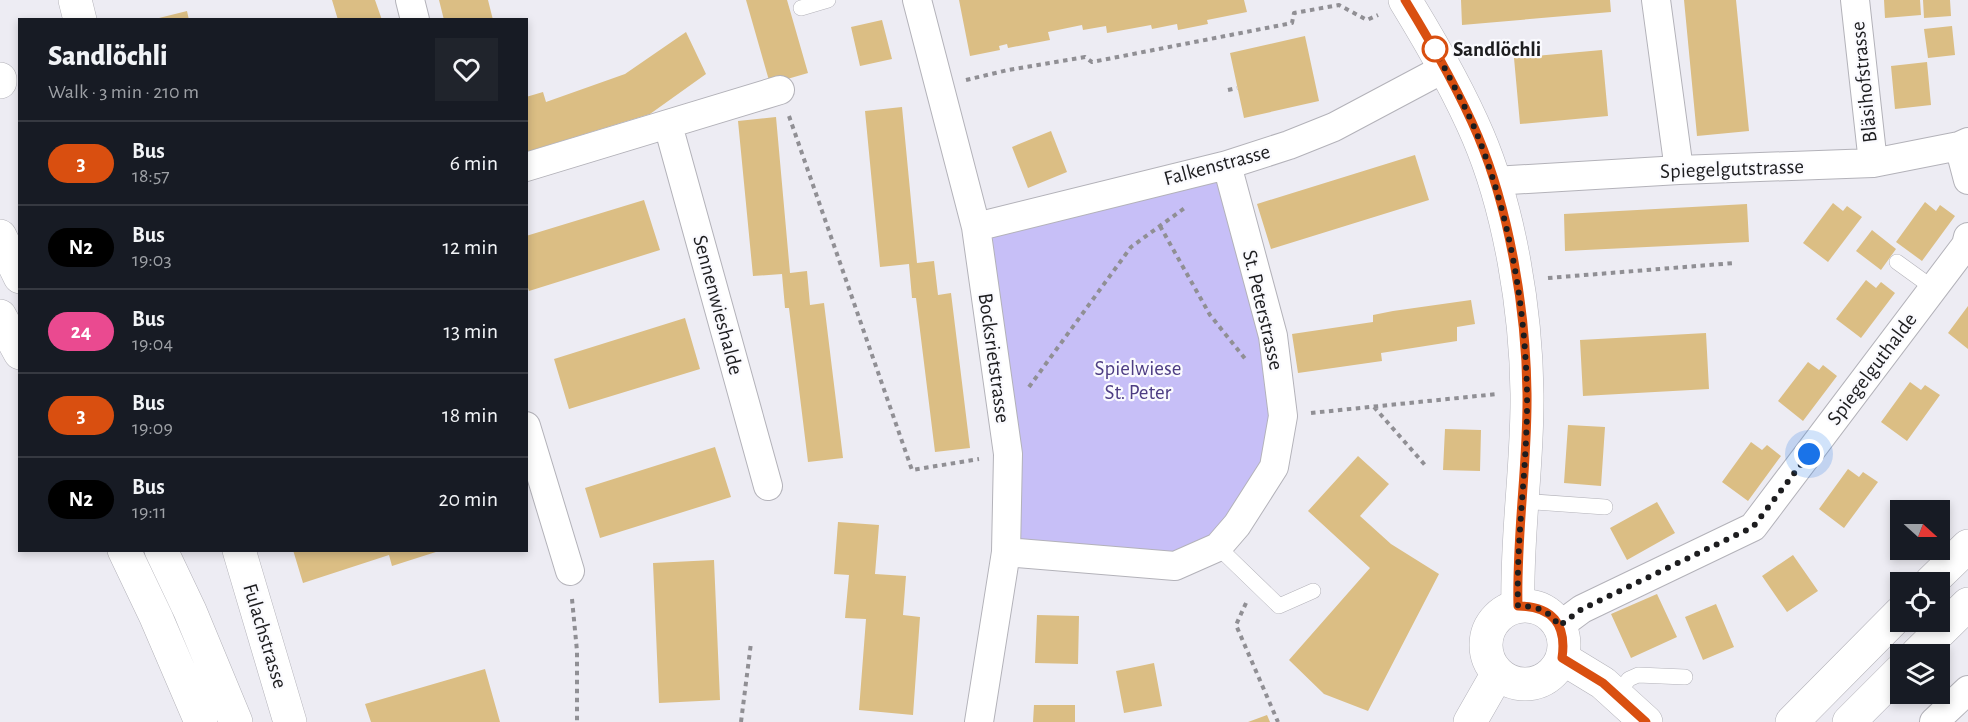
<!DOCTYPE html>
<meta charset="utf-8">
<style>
:root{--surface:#171b24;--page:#20242c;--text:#f1f3f6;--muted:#9ea1a6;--line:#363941}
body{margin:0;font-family:"Alegreya Sans",sans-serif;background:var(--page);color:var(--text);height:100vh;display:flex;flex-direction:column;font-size:22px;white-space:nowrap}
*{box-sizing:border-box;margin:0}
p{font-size:20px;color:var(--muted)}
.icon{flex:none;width:33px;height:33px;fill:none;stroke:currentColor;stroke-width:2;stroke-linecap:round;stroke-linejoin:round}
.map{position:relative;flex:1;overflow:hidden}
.sheet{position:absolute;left:18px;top:18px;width:510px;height:534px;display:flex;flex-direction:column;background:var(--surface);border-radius:0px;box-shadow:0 3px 9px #0003}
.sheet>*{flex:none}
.badge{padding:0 12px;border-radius:20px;font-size:21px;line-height:39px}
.needle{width:39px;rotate:111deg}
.controls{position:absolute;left:1890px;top:500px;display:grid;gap:12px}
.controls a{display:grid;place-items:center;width:60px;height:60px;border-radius:0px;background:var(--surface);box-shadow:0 3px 9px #0003;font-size:30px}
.you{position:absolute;width:30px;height:30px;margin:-15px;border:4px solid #fff;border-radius:50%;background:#1a73e8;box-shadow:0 0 0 9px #1a73e833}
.map>.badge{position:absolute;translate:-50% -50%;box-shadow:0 0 0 3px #fff}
.round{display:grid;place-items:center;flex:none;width:63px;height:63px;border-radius:0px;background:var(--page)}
.head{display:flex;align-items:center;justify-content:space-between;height:102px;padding:0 30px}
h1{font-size:28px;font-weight:800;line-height:45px}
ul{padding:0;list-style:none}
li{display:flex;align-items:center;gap:18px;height:84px;padding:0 30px;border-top:2px solid var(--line)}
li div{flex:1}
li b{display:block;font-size:22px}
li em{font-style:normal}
li .badge{min-width:66px;font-weight:700;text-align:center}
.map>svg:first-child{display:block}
.green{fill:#c7bff7}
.building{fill:#dbbe84}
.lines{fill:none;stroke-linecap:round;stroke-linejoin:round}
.service-casing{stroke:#b3b2b9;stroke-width:16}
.minor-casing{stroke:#b3b2b9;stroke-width:30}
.tertiary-casing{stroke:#b3b2b9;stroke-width:34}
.primary-casing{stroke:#b3b2b9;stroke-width:34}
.trunk-casing{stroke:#b3b2b9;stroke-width:34}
.path{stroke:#908f94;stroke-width:4;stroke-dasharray:4.5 4.5;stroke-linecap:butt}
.service{stroke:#fff;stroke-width:15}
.minor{stroke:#fff;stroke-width:28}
.tertiary{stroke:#fff;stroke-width:33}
.primary{stroke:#fff;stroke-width:33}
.trunk{stroke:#fff;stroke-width:33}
.line-casing{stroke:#fff;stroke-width:14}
.line{stroke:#d94f10;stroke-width:9}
.walk{stroke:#1d1d1f;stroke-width:6;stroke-dasharray:0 10.8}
.stop-dot{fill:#fff;stroke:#d94f10;stroke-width:3}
.labels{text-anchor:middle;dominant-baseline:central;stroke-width:4.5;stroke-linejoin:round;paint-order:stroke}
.stop-label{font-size:21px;font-weight:bold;fill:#1d1d1f;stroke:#fafafe;text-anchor:start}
.street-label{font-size:21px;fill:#1d1d1f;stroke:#fafafe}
.park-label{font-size:21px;fill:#4d3d83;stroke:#fafafe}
</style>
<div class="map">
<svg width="1968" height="722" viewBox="0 0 1968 722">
<rect width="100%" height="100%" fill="#edecf3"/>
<path class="green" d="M1227 165 1283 416 1237 525 1175 566 1006 552 976 227Z"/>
<path class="building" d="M332 0H375L382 20H338Z
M439 0H488L493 20H444Z
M746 0H787L808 73 770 84Z
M959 0H1244L1247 12 1207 20 1208 24 1178 30 1177 24 1152 29 1151 25 1107 33 1106 26 1083 30 1082 25 1048 32 1050 40 1008 48 1007 44 999 46 1000 50 970 56Z
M1461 0H1610L1611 12 1462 25Z
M1684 0H1736L1749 131 1697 136Z
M1884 0H1920L1921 15 1885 18Z
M1923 0H1950L1951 16 1924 18Z
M187 11 189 20H155V19Z
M882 20 892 59 860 66 851 27Z
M1952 26 1955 55 1928 58 1924 29Z
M686 32 706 74 650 114 526 152V97L543 92 546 102 625 74Z
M1305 36 1319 101 1244 118 1230 53Z
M1602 50 1608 116 1520 124 1514 58Z
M1927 62 1931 105 1895 109 1891 66Z
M902 107 917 263 934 261 938 295 951 293 970 448 935 452 916 298H912L909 264 880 267 865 111Z
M776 117 790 273 807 271 810 305 824 303 843 458 808 462 789 308H785L782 274 753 276 738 121Z
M1051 131 1067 172 1028 188 1012 147Z
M1415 155 1429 200 1271 249 1257 204Z
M644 200 660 250 529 291 526 282V236Z
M1925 202 1936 211 1940 205 1955 216 1922 261 1896 242Z
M1833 203 1843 211 1847 206 1862 217 1828 262 1803 243Z
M1747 204 1749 242 1565 251 1564 214Z
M1872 230 1896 249 1881 270 1856 251Z
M1866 280 1876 288 1881 282 1895 293 1861 338 1836 319Z
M1471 300 1475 324 1457 327V341L1381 353 1382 361 1298 373 1292 334 1373 322V315L1393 311Z
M1968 306V349L1948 333Z
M685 318 700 369 569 409 554 359Z
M1706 333 1709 389 1583 396 1580 340Z
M1808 362 1819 370 1823 365 1837 376 1803 421 1778 401Z
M1910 382 1921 390 1925 385 1940 395 1907 441 1881 422Z
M1568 425 1605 427 1601 486 1564 483Z
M1445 429 1481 430 1480 471 1443 470Z
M1751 442 1762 450 1767 445 1781 456 1748 501 1722 482Z
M715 447 731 497 600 538 585 488Z
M1358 456 1389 484 1360 516 1391 544 1439 574 1368 711 1324 694 1289 660 1370 568 1308 511Z
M1848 469 1859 477 1863 472 1878 482 1844 528 1819 509Z
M1657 502 1675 533 1627 560 1610 528Z
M838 522 879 525 875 574 906 576 903 615 920 617 913 715 859 710 866 619 845 618 849 575 834 574Z
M293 550H439V551L392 566 389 555 303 583Z
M1793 555 1818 591 1787 612 1762 576Z
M714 560 720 700 659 703 653 563Z
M1657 594 1677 637 1631 658 1611 614Z
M1716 604 1734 647 1703 660 1685 617Z
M1037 615 1079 616 1078 664 1035 663Z
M1154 663 1162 706 1124 713 1116 671Z
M485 669 500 722H371L365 704Z
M1034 705H1075V722H1033Z
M1267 715 1270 722H1248Z"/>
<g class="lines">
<g class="service-casing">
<path id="service" d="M801 8 828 0
M1897 262 1933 288
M1522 501 1605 507
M1218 547 1279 606 1313 591
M1616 695 1629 679 1638 675 1685 677"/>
</g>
<g class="minor-casing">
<path id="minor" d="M410 0 415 20
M917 0 976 227 1008 454 1006 552 979 722
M1656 0 1679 170
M1855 0 1873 163
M668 125 768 486
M1959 146 1968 180
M526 167 780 90
M1494 181 1679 170 1873 163 1959 146 1968 142
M976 227 1227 165 1289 145 1334 127 1445 68
M526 426 570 571
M1006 552 1175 566 1218 547 1237 525 1274 467 1283 416 1273 336 1227 165
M1559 626 1582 609 1753 527 1966 245 1968 237
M1934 722 1968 690"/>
</g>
<g class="tertiary-casing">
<path id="tertiary" d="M1405 0C1432 44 1458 89 1478 136 1510 211 1526 311 1527 393 1528 464 1516 535 1518 606"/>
</g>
<g class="primary-casing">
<path id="primary" d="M75 0 80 20
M239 550 290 722
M1486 645a39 39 0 1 1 78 0a39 39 0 1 1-78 0Z
M1562 658 1603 683 1646 722
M1470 722 1498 673"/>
</g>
<g class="trunk-casing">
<path id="trunk" d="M0 79V82
M0 236 20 277
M0 316 20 353
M124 550 156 617 201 722
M161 550 190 611 236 722
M1931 582 1968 546
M1917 654 1968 604
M1792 722 1900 613
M1849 722 1900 671"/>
</g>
<path class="path" d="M966 80 1008 70 1085 57 1092 62 1292 23 1294 13 1339 5 1367 20 1378 15
M1228 90 1237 88
M789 116 912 470 979 459
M1160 226 1210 315 1247 361
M1548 278 1734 263
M1029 387 1131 247 1186 207
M1374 407 1425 465
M1311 413 1497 394
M572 599 577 651V722
M1246 603 1236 625 1278 722
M741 722 751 643"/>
<use href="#service" class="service"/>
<use href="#minor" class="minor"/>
<use href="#tertiary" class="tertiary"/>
<use href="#primary" class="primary"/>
<use href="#trunk" class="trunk"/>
</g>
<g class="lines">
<g class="line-casing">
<path id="line" d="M1405 0C1432 44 1458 89 1478 136 1510 212 1526 311 1527 393 1528 464 1516 535 1518 606 1552 606 1567 624 1562 658L1603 683 1646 722"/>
</g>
<use href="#line" class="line"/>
<path class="walk" d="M1435 49C1449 78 1467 108 1479 139 1510 219 1525 306 1527 392 1528 464 1516 535 1518 606 1536 606 1549 610 1559 626L1582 609 1753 527 1809 454"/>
</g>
<circle class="stop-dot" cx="1435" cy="49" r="12"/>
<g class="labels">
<g class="stop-label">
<text x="1453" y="49">Sandlöchli</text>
</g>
<g class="street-label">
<text transform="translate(1864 82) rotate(-96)">Bläsihofstrasse</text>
<text transform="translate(1217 165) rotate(-15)">Falkenstrasse</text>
<text transform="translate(1732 169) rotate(-2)">Spiegelgutstrasse</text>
<text transform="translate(718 305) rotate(75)">Sennenwieshalde</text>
<text transform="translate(1263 310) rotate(77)">St. Peterstrasse</text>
<text transform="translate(994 358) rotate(82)">Bocksrietstrasse</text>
<text transform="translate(1872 369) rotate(-53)">Spiegelguthalde</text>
<text transform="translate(265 636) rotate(73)">Fulachstrasse</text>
</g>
<g class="park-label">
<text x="1138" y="368">Spielwiese<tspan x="1138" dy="24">St. Peter</tspan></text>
</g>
</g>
</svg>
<div class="controls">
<a><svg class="needle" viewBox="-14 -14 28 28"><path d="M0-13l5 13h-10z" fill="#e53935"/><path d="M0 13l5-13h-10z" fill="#9ea1a6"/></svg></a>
<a><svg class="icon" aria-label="locate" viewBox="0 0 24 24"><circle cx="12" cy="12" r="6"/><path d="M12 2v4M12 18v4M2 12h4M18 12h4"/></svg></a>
<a><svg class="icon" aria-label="layers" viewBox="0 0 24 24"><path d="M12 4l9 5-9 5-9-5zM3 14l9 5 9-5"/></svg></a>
</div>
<div class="you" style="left:1809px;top:454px"></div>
<section class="sheet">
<div class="head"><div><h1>Sandlöchli</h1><p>Walk · 3 min · 210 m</p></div><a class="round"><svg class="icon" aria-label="heart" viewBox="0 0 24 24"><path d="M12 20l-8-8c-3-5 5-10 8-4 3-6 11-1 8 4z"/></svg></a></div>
<ul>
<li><span class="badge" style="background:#d94f10;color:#fff">3</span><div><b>Bus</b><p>18:57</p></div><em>6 min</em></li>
<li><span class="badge" style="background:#000;color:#fff">N2</span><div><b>Bus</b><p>19:03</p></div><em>12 min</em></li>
<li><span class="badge" style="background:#ea4a90;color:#fff">24</span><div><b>Bus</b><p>19:04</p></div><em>13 min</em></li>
<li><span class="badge" style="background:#d94f10;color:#fff">3</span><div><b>Bus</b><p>19:09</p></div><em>18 min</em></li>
<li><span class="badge" style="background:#000;color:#fff">N2</span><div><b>Bus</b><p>19:11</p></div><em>20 min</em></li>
</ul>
</section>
</div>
